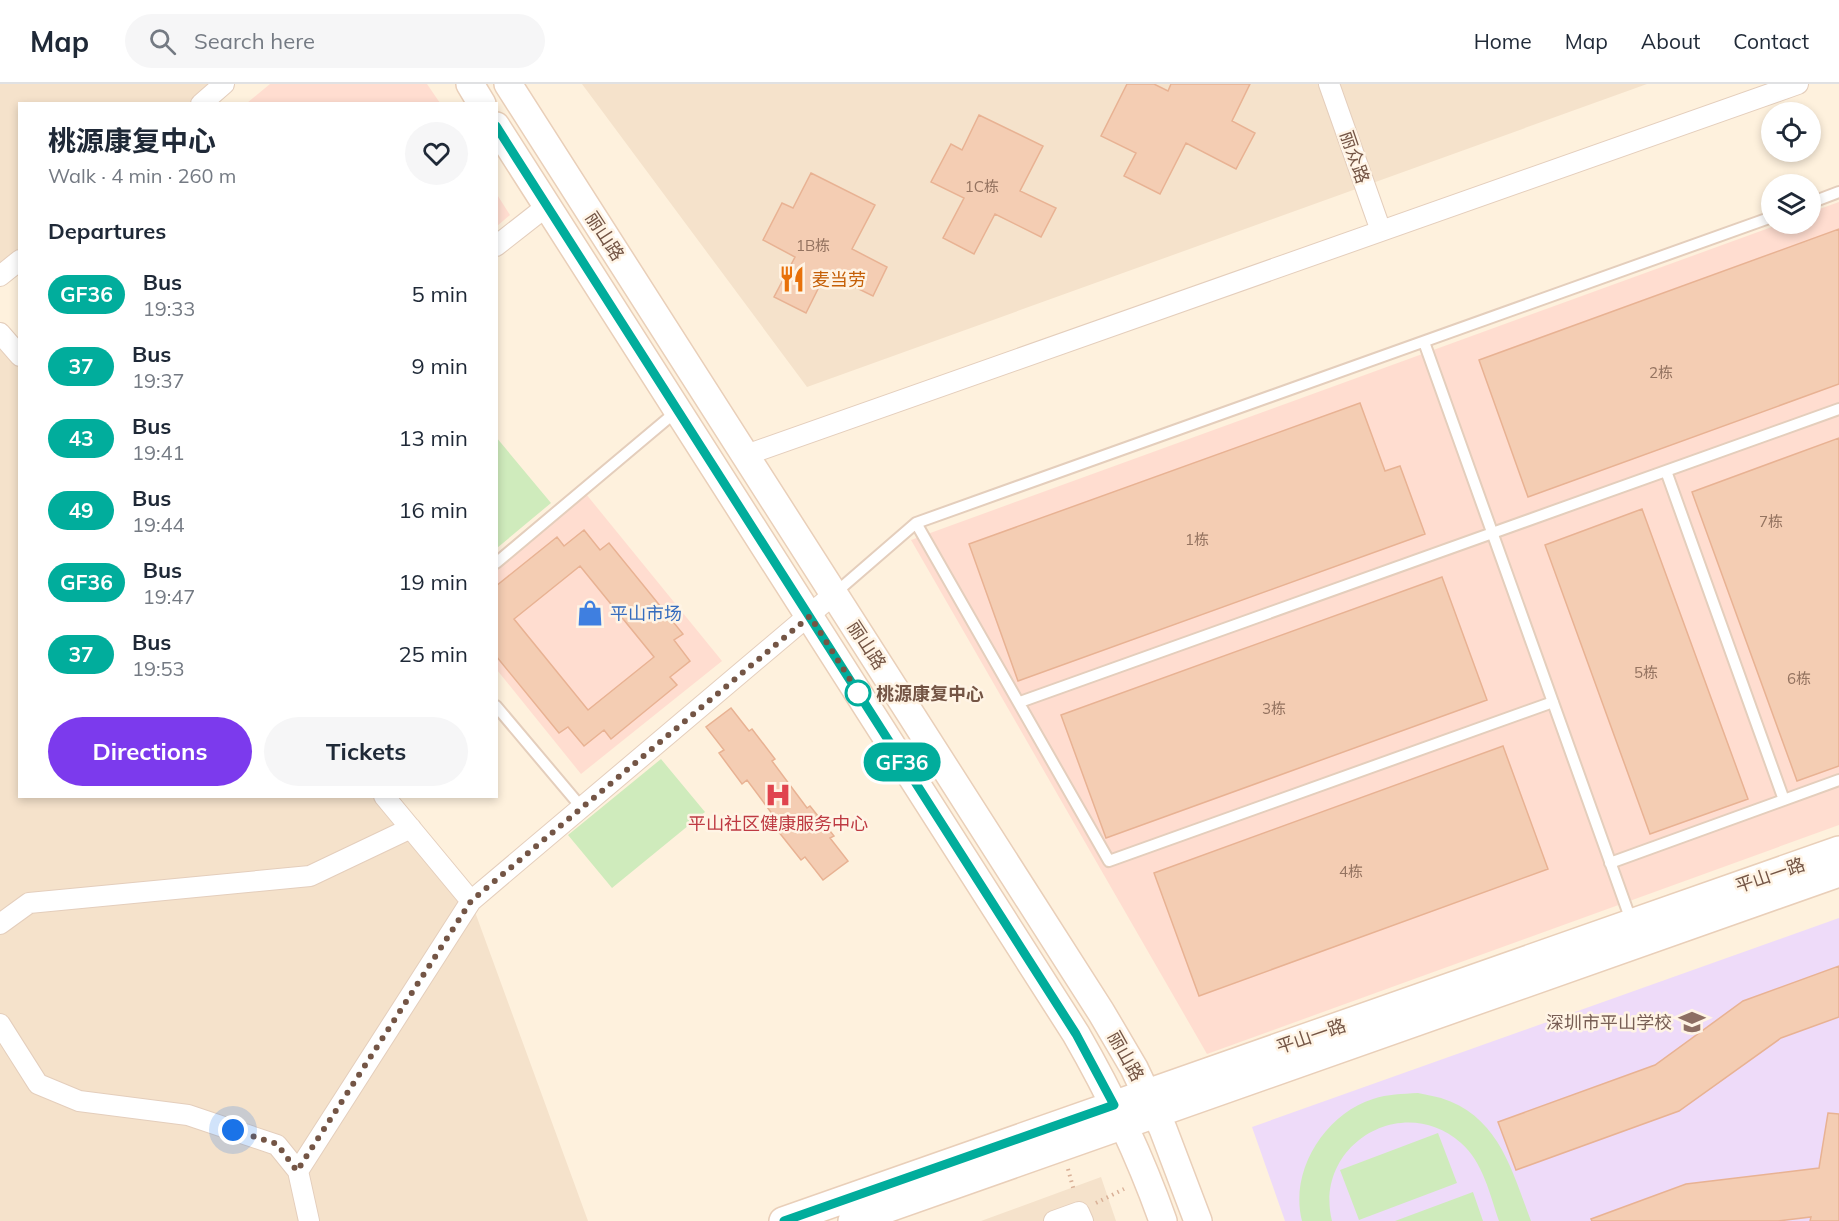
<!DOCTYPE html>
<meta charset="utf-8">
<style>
:root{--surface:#fff;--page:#f6f6f7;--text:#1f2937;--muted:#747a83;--line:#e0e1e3;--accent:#7c3aed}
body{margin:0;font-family:Mulish,"Noto Sans SC",sans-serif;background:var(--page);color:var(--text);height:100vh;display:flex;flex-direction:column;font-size:22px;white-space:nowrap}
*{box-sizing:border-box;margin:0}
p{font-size:20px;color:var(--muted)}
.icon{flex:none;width:33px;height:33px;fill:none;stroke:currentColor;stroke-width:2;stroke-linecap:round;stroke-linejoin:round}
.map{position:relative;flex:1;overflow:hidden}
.details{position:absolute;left:18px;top:18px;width:480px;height:696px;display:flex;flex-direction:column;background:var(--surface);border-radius:0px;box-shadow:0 3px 9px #0003}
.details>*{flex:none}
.badge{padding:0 12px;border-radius:20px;font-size:21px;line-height:39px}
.buttons{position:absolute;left:1761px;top:18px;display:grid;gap:12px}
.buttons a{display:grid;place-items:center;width:60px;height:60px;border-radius:50%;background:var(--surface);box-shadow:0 3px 9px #0003;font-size:30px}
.you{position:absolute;width:30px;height:30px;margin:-15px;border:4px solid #fff;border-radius:50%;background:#1a73e8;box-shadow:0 0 0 9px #1a73e833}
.map>.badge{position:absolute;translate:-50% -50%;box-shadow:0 0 0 3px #fff}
h2{padding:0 30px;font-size:22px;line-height:54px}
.round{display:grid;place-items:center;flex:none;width:63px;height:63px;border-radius:32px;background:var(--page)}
.overview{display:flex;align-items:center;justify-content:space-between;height:102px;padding:0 30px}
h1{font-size:28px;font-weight:700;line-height:45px}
.action{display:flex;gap:12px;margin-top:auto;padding:12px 30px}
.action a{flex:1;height:69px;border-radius:36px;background:var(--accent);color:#fff;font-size:24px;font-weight:700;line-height:69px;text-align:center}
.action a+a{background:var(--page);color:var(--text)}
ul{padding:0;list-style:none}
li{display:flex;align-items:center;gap:18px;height:72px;padding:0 30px}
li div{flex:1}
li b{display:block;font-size:22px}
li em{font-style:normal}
li .badge{min-width:66px;font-weight:700;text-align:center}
header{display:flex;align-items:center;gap:36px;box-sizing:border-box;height:84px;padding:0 30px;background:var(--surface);border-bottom:2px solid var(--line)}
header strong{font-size:28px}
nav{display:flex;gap:33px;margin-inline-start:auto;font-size:21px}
.search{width:420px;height:54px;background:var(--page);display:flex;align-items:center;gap:15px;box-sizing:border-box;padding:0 21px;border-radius:33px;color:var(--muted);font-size:22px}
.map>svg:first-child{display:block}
.residential{fill:#f5e2cb}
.commercial{fill:#ffddd0}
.education{fill:#eedbf9}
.green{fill:#cfebbc}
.building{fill:#f4cdb3;stroke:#e8b293;stroke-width:1.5;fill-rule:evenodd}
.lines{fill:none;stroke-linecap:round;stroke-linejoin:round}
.lane-casing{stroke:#e4cebc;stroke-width:14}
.street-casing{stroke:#e4cebc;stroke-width:22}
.secondary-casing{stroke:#e9cfb9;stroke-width:30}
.path{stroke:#d9b097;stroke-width:4;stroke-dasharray:1.5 4.5;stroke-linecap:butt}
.lane{stroke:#fff;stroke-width:10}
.street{stroke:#fff;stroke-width:20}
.secondary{stroke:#fff;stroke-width:27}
.line-casing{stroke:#fff;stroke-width:14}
.line{stroke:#01ad9c;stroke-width:9}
.walk{stroke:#745545;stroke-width:6;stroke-dasharray:0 10.8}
.stop-dot{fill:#fff;stroke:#01ad9c;stroke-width:3}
.labels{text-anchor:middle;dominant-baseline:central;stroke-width:5;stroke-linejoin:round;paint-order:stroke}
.number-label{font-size:15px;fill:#947360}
.street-label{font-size:18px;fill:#745545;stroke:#fff4e5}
.food-label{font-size:18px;fill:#c56008;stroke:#fff4e5;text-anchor:start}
.shop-label{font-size:18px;fill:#366cbe;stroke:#fff4e5;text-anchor:start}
.stop-label{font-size:18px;font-weight:bold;fill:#745545;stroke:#fff4e5;text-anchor:start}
.health-label{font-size:18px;fill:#be3a42;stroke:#fff4e5}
.education-label{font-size:18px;fill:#785e54;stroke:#fff4e5;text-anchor:end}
</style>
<header>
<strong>Map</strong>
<div class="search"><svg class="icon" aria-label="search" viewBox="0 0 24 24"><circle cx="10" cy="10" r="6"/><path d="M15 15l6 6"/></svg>Search here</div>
<nav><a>Home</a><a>Map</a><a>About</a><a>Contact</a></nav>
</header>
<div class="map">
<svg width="1839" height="1137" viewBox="0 0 1839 1137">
<rect width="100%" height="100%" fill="#fef1dd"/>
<path class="residential" d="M0 0H224L201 19 20 20 19 176 0 192Z
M582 0H1647L807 303Z
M0 249 20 272V712L384 713 471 817 588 1137H0Z
M1101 1093 1116 1137H981Z"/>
<path class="commercial" d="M270 0H427L440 19H247Z
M496 109 510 131 497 142H496Z
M1839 118V741L1207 970 911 456 1780 140H1810L1811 128Z
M586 410 722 577 581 690 497 586V482Z"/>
<path class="education" d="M1839 834V1137H1285L1252 1043Z"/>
<path class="green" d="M496 353 551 419 497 464H496Z
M661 675 705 728 612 804 568 751Z
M1418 1009C1426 1011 1434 1012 1441 1014 1499 1032 1512 1087 1531 1137H1499C1490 1111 1483 1078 1461 1059 1403 1007 1313 1061 1332 1137H1302C1289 1087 1325 1030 1373 1015 1388 1010 1402 1010 1418 1009Z
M1438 1049 1457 1099 1359 1136 1340 1086Z
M1473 1108 1483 1137H1395Z"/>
<path class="building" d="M1127 0H1154L1168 7 1171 0H1250L1232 37 1255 49 1236 85 1186 59 1160 110 1124 92 1136 69 1101 52Z
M979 31 1043 62 1020 107 1056 124 1041 153 995 130 974 170 943 154 964 114 931 98 951 60 962 66Z
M811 89 875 121 852 165 887 183 873 212 826 189 806 229 774 213 795 173 763 156 782 119 793 124Z
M1839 145V300L1528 413 1479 276Z
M1360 319 1385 387 1400 382 1425 450 1018 597 969 460Z
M1839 354V682L1797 697 1692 408Z
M1642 425 1748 715 1650 750 1545 461Z
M584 446 600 466 609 459 683 550 674 556 690 577 670 593 677 601 611 655 604 646 584 662 568 643 559 649 496 572V502L557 453 564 462ZM580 482 654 573 588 626 514 535Z
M1442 493 1487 616 1106 754 1061 631Z
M731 624 749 647 752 645 775 675 772 677 807 724 810 722 834 752 830 754 848 777 823 796 805 773 801 776 778 747 782 743 747 696 742 700 719 669 724 666 706 643Z
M1503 662 1548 785 1199 912 1154 789Z
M1839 882V933L1781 954 1679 1027 1516 1086 1498 1038 1655 981 1743 917Z
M1828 1029 1839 1030V1137H1810L1811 1133 1778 1137H1592L1591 1135 1686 1100 1819 1084Z"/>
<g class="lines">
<g class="lane-casing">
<path id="lane" d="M1810 119 1839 108
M1424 258 1632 839
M1666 387 1784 716
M916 439 1109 777 1553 618
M496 479 678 326
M834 510 916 439 1772 133
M1020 618 1839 325
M496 622 582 724
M1610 779 1839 696"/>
</g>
<g class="street-casing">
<path id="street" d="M1329 0 1381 147
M201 20 224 0
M496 162 547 122
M0 192 20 176
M0 249 20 272
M746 371 1798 0
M384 712 471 817
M0 840 29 819 310 792 411 744
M0 940 38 1000 79 1017 188 1031 277 1061 298 1087
M309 1137 298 1087 471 817 834 510
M1054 1137 1079 1128 1083 1137"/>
</g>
<g class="secondary-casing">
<path id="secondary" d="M470 0 482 20
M508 0 1101 928 1134 984 1163 1045 1198 1137
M496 42 1076 950C1110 1009 1140 1072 1163 1137
M783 1137 1839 766
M852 1137 1839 789"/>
</g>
<path class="path" d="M1068 1085 1074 1107
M1096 1119 1124 1105"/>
<use href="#lane" class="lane"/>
<use href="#street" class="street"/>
<use href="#secondary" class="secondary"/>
</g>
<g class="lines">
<g class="line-casing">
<path id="line" d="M496 42 1076 950 1114 1021 784 1137"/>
</g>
<use href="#line" class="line"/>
<path class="walk" d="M233 1046 277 1060 297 1087 471 817 810 532 861 613 858 609"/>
</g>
<defs>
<g id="restaurant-bare" transform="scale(2.07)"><path d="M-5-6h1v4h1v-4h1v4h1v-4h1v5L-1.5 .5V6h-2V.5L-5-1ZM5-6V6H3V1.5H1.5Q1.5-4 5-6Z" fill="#e8710a" stroke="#fff4e5" stroke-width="2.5" paint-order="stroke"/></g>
<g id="shop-bare" transform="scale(2.07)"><path d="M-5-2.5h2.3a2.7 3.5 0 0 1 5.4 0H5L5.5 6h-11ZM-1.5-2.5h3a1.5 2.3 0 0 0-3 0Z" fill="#3f7fe0" stroke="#fff4e5" stroke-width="2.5" paint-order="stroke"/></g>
<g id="hospital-bare" transform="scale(2.07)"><path d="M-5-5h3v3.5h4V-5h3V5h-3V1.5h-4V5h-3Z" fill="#e0444e" stroke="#fff4e5" stroke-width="2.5" paint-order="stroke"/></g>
<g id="school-bare" transform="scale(2.07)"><path d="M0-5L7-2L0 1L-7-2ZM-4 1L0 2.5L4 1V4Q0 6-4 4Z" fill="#8d6e63" stroke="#fff4e5" stroke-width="2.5" paint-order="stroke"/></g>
</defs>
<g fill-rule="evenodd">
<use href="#restaurant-bare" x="792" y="195"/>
<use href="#shop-bare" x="590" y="529"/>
<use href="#hospital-bare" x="778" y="711"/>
<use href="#school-bare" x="1692" y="938"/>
</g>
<circle class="stop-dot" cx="858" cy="609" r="12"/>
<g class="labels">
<g class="number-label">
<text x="982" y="102">1C栋</text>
<text x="813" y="161">1B栋</text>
<text x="1661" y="288">2栋</text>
<text x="1771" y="437">7栋</text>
<text x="1197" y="455">1栋</text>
<text x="1646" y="588">5栋</text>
<text x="1799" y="594">6栋</text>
<text x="1274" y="624">3栋</text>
<text x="1351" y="787">4栋</text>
</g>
<g class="street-label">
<text transform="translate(1355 73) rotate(71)">丽众路</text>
<text transform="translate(605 152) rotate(57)">丽山路</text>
<text transform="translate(867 561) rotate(57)">丽山路</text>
<text transform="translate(1770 791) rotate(-19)">平山一路</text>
<text transform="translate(1311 952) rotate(-19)">平山一路</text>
<text transform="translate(1126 972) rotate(61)">丽山路</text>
</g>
<g class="food-label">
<text x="812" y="195">麦当劳</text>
</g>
<g class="shop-label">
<text x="610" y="529">平山市场</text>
</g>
<g class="stop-label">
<text x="876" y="609">桃源康复中心</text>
</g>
<g class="health-label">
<text x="778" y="739">平山社区健康服务中心</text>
</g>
<g class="education-label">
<text x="1672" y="938">深圳市平山学校</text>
</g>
</g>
</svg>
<div class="buttons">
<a><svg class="icon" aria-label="locate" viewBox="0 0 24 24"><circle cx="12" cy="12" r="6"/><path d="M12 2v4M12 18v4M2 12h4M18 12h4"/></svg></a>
<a><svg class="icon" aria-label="layers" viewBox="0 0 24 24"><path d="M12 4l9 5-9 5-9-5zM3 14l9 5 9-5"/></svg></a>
</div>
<div class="you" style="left:233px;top:1046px"></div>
<b class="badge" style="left:902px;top:678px;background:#01ad9c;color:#fff">GF36</b>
<section class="details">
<div class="overview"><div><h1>桃源康复中心</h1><p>Walk · 4 min · 260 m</p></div><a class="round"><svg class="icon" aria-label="heart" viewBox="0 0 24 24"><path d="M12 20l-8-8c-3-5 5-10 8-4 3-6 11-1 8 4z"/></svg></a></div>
<h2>Departures</h2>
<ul>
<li><span class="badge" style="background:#01ad9c;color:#fff">GF36</span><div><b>Bus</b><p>19:33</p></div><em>5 min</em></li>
<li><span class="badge" style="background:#01ad9c;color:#fff">37</span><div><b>Bus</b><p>19:37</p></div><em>9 min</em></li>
<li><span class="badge" style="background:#01ad9c;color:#fff">43</span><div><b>Bus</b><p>19:41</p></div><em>13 min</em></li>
<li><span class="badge" style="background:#01ad9c;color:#fff">49</span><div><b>Bus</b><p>19:44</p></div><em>16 min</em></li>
<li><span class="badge" style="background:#01ad9c;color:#fff">GF36</span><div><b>Bus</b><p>19:47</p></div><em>19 min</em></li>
<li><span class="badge" style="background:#01ad9c;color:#fff">37</span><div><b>Bus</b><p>19:53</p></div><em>25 min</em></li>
</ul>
<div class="action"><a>Directions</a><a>Tickets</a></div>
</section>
</div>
